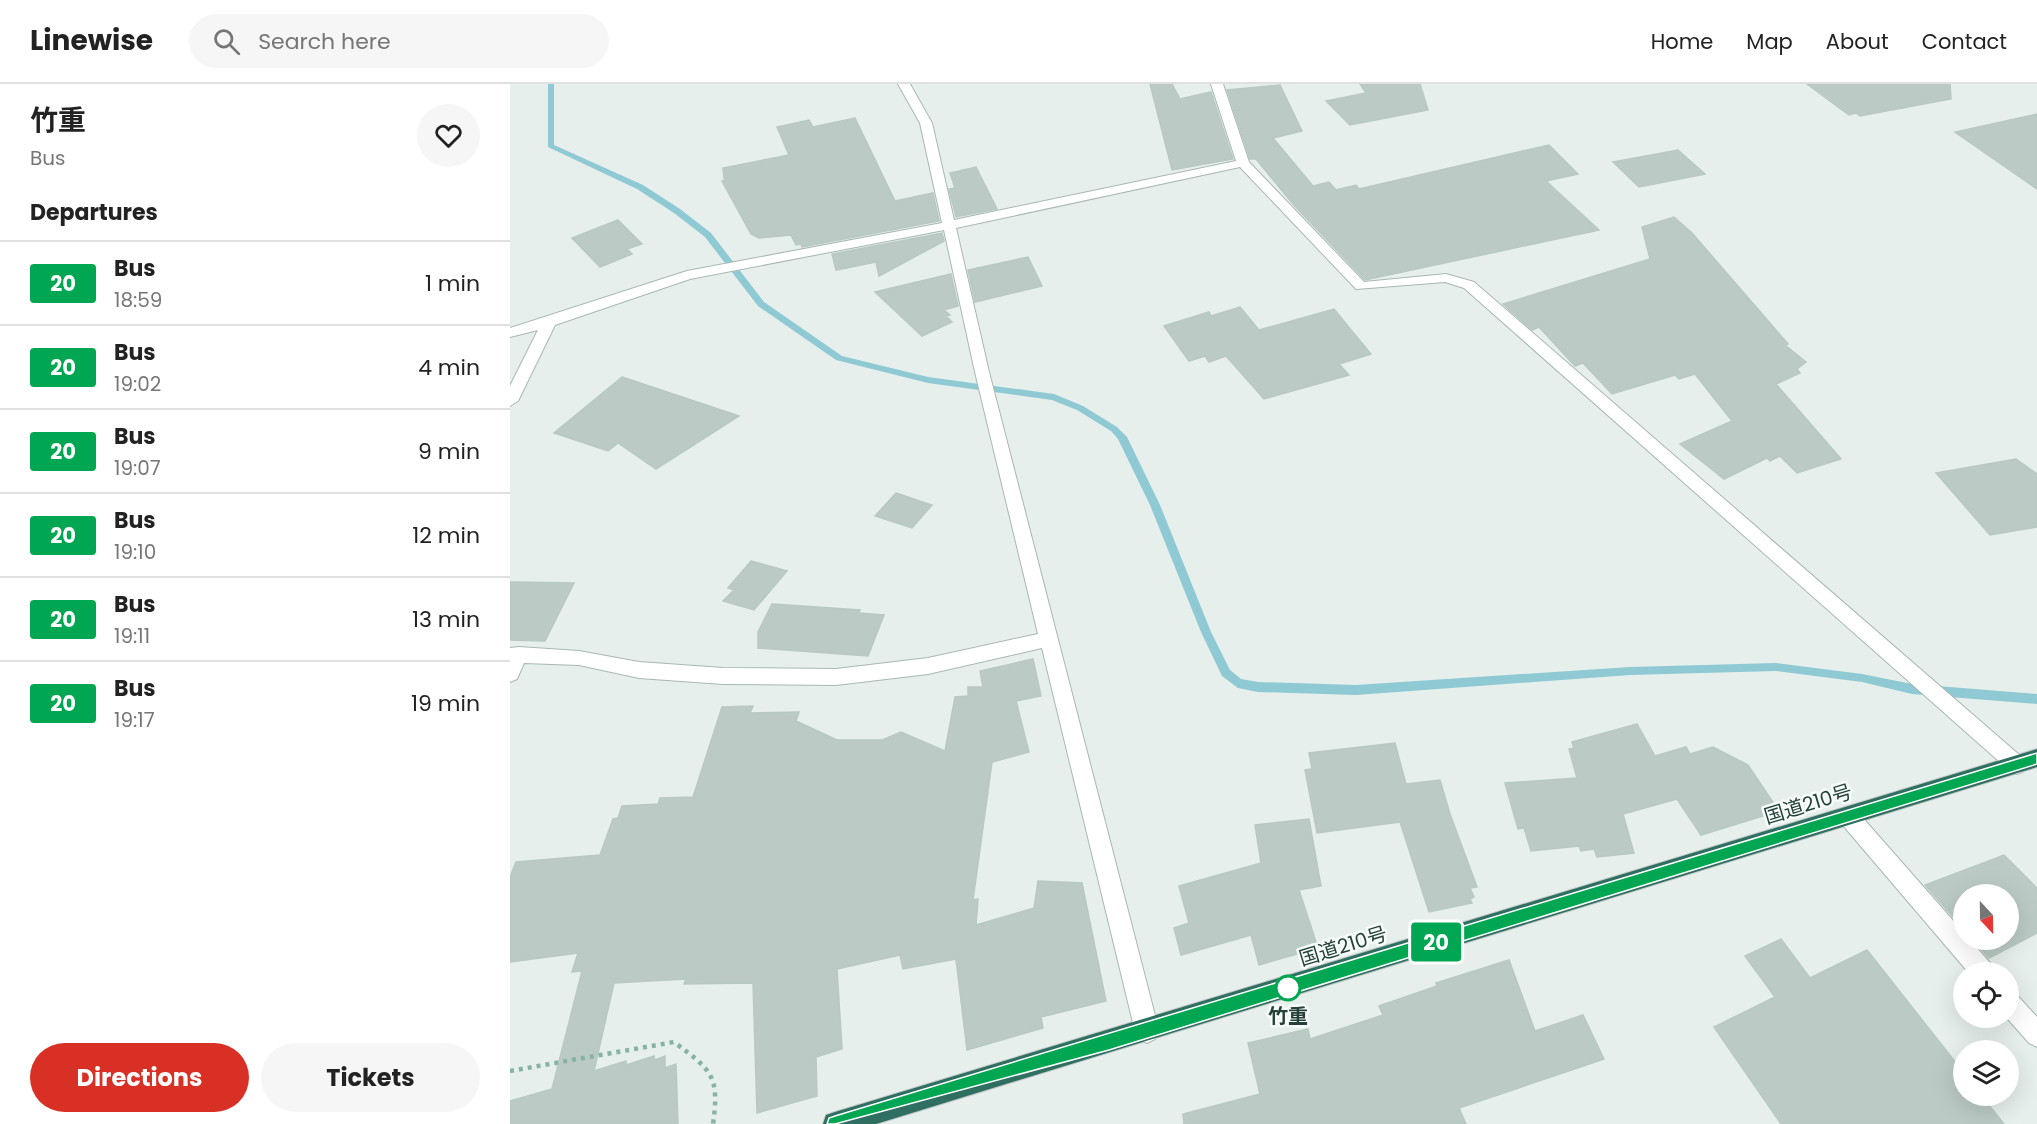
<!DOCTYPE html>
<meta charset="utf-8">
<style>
:root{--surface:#fff;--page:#f6f6f6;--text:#222;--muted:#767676;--line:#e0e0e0;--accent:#d93025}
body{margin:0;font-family:Poppins,"Noto Sans JP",sans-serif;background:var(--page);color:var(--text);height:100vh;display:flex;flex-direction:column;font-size:22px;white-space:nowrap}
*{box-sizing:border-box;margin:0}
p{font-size:20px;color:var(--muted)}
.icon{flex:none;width:33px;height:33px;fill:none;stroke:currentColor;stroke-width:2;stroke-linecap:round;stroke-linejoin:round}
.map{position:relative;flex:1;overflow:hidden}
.panel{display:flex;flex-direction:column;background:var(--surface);width:510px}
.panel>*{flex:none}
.badge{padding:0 12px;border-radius:4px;font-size:21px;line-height:39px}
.needle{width:39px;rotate:158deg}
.tools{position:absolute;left:1443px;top:800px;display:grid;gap:12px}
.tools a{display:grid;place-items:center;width:66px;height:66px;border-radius:50%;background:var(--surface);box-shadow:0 6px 24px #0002;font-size:30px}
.map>.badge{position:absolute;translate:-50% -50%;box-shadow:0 0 0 3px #fff}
h2{padding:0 30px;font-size:22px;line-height:54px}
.round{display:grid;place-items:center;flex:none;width:63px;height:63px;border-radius:32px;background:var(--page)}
.head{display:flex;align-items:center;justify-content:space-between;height:102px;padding:0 30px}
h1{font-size:28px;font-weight:700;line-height:45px}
.button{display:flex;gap:12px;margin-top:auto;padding:12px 30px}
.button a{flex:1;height:69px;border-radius:36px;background:var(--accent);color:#fff;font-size:24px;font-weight:700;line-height:69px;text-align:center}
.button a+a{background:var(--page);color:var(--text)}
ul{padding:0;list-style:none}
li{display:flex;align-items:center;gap:18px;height:84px;padding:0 30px;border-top:2px solid var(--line)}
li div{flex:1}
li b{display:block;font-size:22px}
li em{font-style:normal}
li .badge{min-width:66px;font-weight:700;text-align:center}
header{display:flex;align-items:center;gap:36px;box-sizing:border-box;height:84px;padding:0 30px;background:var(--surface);border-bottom:2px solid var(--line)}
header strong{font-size:28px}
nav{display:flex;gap:33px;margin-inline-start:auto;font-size:21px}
.search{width:420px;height:54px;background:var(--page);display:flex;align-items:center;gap:15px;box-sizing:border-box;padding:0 21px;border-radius:33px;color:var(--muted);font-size:22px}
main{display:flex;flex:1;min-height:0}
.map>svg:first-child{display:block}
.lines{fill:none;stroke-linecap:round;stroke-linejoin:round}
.stream{fill:#8ec9d4;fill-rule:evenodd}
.building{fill:#bbcac4;stroke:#b8c9c2;stroke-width:1.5}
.minor-casing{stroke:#a8b8b2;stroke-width:2}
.highway-casing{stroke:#c2cac8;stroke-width:2}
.path{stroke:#86b3a5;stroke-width:4.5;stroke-dasharray:4 5;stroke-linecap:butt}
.minor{fill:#fff;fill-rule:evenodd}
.highway{fill:#2f6f62;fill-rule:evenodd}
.line{fill:#00a651;stroke:#fff;stroke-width:1.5}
.stop-dot{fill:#fff;stroke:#00a651;stroke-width:3}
.labels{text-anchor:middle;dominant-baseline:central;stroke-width:5;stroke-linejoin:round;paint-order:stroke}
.near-street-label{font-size:20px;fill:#24423a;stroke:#f7fbf9}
.near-stop-label{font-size:20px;font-weight:bold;fill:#24423a;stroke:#f7fbf9}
</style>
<header>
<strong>Linewise</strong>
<div class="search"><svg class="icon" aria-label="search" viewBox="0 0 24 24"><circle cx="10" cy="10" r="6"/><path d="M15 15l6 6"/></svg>Search here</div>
<nav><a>Home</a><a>Map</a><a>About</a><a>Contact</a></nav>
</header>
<main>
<section class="panel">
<div class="head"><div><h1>竹重</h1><p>Bus</p></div><a class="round"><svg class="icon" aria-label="heart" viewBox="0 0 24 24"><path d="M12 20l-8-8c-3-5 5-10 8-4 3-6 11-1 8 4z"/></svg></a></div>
<h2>Departures</h2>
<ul>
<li><span class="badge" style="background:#00a651;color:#fff">20</span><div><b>Bus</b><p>18:59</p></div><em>1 min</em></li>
<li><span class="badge" style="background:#00a651;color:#fff">20</span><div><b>Bus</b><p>19:02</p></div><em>4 min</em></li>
<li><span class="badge" style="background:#00a651;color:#fff">20</span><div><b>Bus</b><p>19:07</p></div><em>9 min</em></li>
<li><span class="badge" style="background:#00a651;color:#fff">20</span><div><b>Bus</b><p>19:10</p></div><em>12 min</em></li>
<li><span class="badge" style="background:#00a651;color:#fff">20</span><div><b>Bus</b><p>19:11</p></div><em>13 min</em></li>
<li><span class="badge" style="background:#00a651;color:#fff">20</span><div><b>Bus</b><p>19:17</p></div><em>19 min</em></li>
</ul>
<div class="button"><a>Directions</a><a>Tickets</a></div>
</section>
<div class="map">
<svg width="1527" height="1040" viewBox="0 0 1527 1040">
<rect width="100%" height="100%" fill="#e6efeb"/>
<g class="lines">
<path class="stream" d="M38 0H44V61L133 101 170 125 201 149 254 218 332 272 418 293 544 310 573 322 607 343 617 353 650 421 701 548 720 586 731 595 748 598 846 601 1120 583 1266 579 1352 590 1402 600 1527 610V620L1402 610 1352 598 1266 587 1120 591 846 611 748 608 728 604 712 592 691 548 640 421 608 355 601 347 567 326 542 316 418 299 326 276 248 222 195 153 164 129 127 105 38 63Z"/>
</g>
<path class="building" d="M640 0H662L670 15 701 8 723 75 662 86Z
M850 0H910L918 26 840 41 816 17 856 9Z
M1297 0H1440L1441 15 1350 32 1346 29 1339 31Z
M770 1 792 47 763 54 803 102 819 98 826 106 846 101 849 105 1039 61 1068 90 1036 97 1089 146 855 196 783 120 746 75H740L717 6Z
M1527 30V105L1445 48Z
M345 34 385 117 423 109 429 137 292 163 291 160 286 161 281 151 249 154 241 150 212 97 219 94H214L213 84 279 71 267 43 299 36 303 43Z
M1168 66 1195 90 1129 103 1103 78Z
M466 83 487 125 446 133 439 105 445 104 440 89Z
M1164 133 1182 149 1278 260 1275 261 1296 278 1287 285 1290 289 1266 300 1331 375 1287 389 1270 372 1260 377 1257 374 1214 395 1170 360 1222 337 1185 290 1169 295 1165 291 1102 310 1073 279 1065 282 1029 243 1022 246 993 220 1140 175 1132 143Z
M108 136 132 160 117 165 122 170 90 183 62 154Z
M432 149 434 157 369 192 366 178 326 186 322 170Z
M518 173 532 202 465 218 458 186Z
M441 190 448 222 434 226 440 231 436 232 442 238 412 252 365 208Z
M730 223 749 246 824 225 861 270 829 280 839 291 754 315 716 272 699 278 695 272 679 277 654 242 699 228 701 232Z
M112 293 229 332 146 385 108 359 98 367 44 349Z
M1506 375 1527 390V443L1480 451 1426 389Z
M386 409 422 421 402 444 365 432Z
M241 477 277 487 244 526 213 517 224 506 218 504Z
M0 498 64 499 35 557 0 556Z
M262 520 350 526 348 529 374 531 358 572 248 564V548Z
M523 575 531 612 506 617 519 668 482 678 463 816 468 815 466 841 524 824 528 797 572 799 596 917 531 933 533 944 457 966 446 875 393 885 390 871 327 885 332 965 306 973 307 1012 247 1029 243 899 174 900 176 895 104 899 84 987 116 977V981L144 972 145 976 155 972V984L166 980 168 1040H0V1017L42 1005 72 887 62 888 68 869 0 878V793L6 778 90 771 103 735 108 734 112 722 148 720 150 714 183 713 212 623 243 622 240 629 289 628 286 637 327 656H372L391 648 435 667 445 613 458 612V603H473L470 587Z
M1127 640 1145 672 1176 663 1180 670 1203 663 1238 681 1269 727 1191 751 1167 715 1113 730 1124 769 1087 773 1084 765 1071 767 1069 762 1021 767 1014 744 1008 745 995 699 1067 694 1059 665 1064 664 1062 658Z
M885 659 896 700 930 696 940 730 967 803 960 804 964 813 960 815 962 819 919 828 890 738 807 749 795 686 802 685 799 669Z
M799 735 811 802 789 806 808 864 749 881 741 851 671 871 664 844 679 839 669 802 751 779 745 741Z
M1494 771 1527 804V849L1479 874 1462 855H1498V810H1454V845L1415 801Z
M1271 855 1300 894 1357 866 1454 989V1011H1471L1494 1040H1271L1204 943 1265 913 1235 872Z
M999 876 1025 947 1073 931 1094 975 949 1024 956 1040H674L673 1030 750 1010 738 959 798 945 800 955 873 931 869 922 927 902 926 899Z"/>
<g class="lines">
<g class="minor-casing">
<path id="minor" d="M388 0H400L422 39 444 136 726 77 701 0H713L739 78 854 198 936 190 964 198 1514 675 1517 681 1514 687 1507 690 1500 687 954 204 935 198 846 205 730 83 446 144 479 288 649 947 645 955 637 959 629 955 625 947 532 564 418 590 326 601 213 600 129 594 69 581 14 579 7 595 0 598V564L9 563 69 567 129 578 213 584 326 585 418 574 528 550 465 288 434 146 180 195 45 241 8 317 0 322V302L28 246 0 253V244L177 187 432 139 410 39Z
M1338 723 1345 725 1454 849V855H1459L1481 880 1484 888H1458L1331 739 1328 732 1331 725Z
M1498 907 1506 910 1527 933V963L1519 959 1496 933H1498Z"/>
</g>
<g class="highway-casing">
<path id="highway" d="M1527 665V683L366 1040H313L316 1031 325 1028Z"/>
</g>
<path class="path" d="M0 987 164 958C201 986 210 991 203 1040"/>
<use href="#minor" class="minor"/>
<use href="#highway" class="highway"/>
</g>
<path class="line" d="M1527 669V680L599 966 325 1040H317L319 1034 325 1032Z"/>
<circle class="stop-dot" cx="778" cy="904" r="12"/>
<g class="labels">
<g class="near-street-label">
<text transform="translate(1298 720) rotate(-17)">国道210号</text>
<text transform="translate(833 862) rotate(-17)">国道210号</text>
</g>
<g class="near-stop-label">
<text x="778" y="932">竹重</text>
</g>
</g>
</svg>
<div class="tools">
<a><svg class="needle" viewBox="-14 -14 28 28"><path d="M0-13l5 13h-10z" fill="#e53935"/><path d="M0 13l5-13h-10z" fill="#767676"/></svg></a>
<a><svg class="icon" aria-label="locate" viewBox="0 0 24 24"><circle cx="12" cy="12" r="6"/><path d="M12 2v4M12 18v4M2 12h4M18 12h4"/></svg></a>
<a><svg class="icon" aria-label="layers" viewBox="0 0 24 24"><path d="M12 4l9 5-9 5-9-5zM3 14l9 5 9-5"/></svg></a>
</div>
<b class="badge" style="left:926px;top:858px;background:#00a651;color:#fff">20</b>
</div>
</main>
